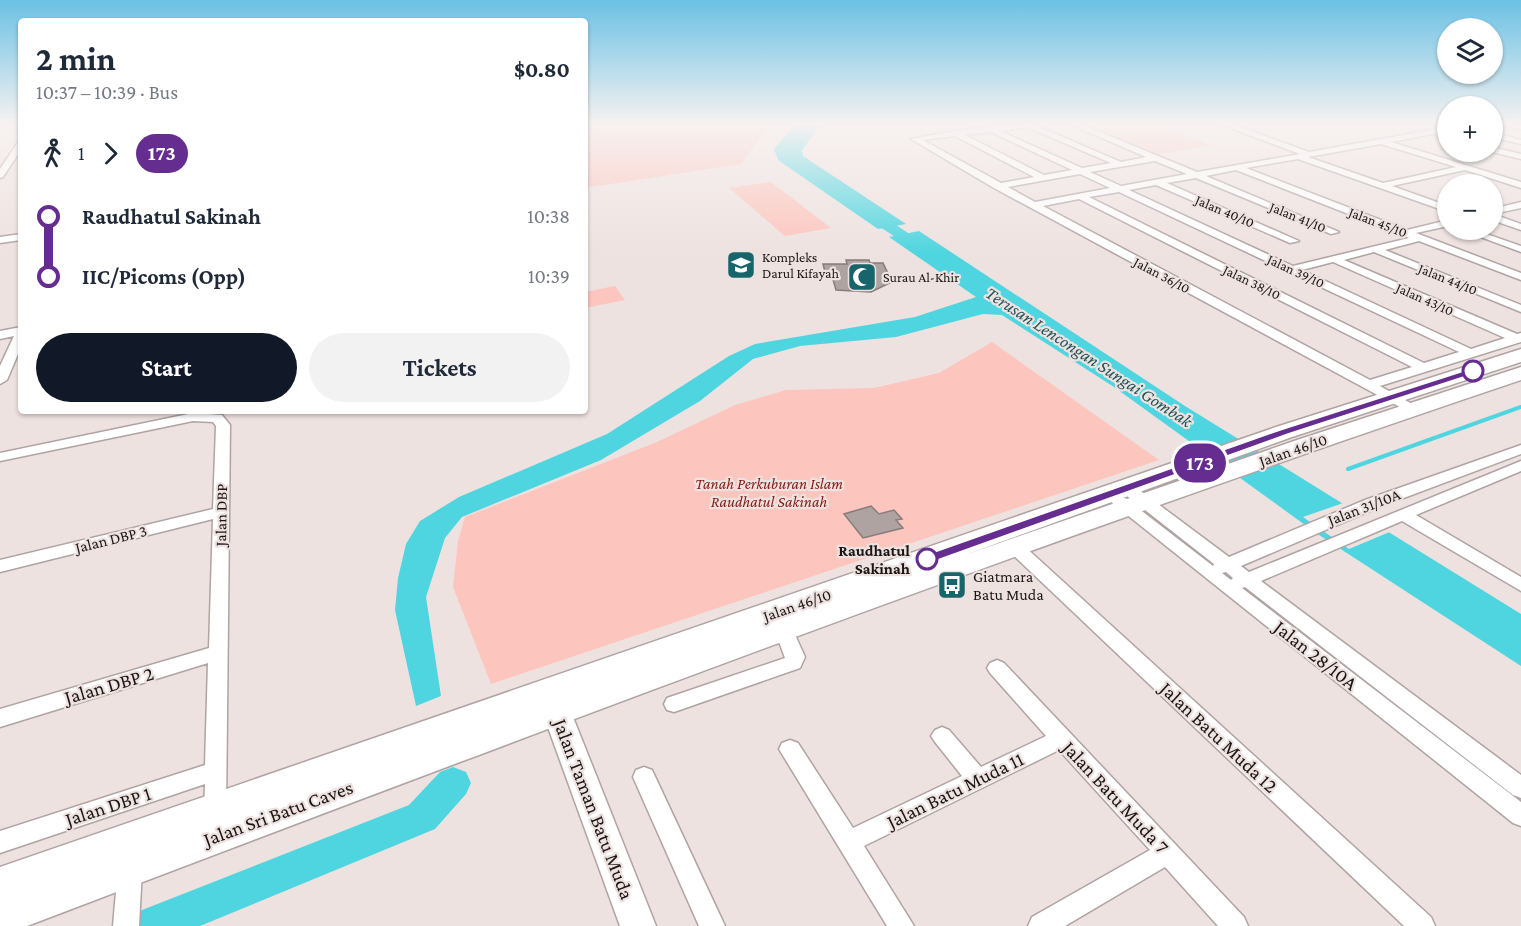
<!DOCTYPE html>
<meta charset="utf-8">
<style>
:root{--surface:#fff;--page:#f2f2f3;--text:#1f2937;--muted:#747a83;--accent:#111827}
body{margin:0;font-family:"Crimson Pro",serif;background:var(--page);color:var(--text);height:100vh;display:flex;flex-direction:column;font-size:22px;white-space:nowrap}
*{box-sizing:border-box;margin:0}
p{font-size:20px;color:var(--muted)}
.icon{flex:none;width:33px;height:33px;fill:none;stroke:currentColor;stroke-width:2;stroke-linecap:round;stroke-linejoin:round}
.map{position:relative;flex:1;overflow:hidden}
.sheet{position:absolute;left:18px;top:18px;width:570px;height:396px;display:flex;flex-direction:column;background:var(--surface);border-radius:6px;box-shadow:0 2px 4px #0004}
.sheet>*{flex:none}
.badge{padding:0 12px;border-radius:20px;font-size:21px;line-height:39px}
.fabs{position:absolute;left:1437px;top:18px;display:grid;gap:12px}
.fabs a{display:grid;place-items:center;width:66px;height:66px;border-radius:50%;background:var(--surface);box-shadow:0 2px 4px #0004;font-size:30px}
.map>.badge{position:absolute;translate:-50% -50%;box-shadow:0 0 0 3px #fff}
.legs{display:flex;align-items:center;gap:9px;height:66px;padding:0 18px;font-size:20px}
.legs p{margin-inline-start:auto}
.headline{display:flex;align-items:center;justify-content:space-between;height:102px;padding:0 18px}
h1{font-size:33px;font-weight:700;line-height:45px}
.cta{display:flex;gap:12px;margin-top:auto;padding:12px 18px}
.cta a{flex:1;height:69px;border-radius:36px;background:var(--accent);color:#fff;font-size:24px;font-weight:700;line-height:69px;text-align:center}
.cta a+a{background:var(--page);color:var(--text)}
ul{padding:0 18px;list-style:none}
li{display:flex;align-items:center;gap:21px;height:60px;font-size:22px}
li i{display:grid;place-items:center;width:9px;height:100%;margin:0 8px;background:currentColor}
li i::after{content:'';width:15px;height:15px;margin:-8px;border:4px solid;border-radius:50%;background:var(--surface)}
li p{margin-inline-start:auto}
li:first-child i{background:linear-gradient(#0000 50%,currentColor 0)}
li:last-child i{background:linear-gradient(currentColor 50%,#0000 0)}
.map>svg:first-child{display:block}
.green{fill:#fcc5bd}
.water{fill:#4fd5df}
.pier{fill:#eee2e0}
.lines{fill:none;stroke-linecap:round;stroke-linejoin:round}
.stream{stroke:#4fd5df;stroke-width:4}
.river{fill:#4fd5df;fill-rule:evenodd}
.building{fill:#afa3a1;stroke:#877c7a;stroke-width:1.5}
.street-casing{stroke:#afa4a2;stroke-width:3}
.secondary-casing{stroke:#afa4a2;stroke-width:3}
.primary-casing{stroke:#afa4a2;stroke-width:3}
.street{fill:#fff;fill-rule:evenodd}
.secondary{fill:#fff;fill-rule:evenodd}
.primary{fill:#fff;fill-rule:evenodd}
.line-1{fill:#662d91;stroke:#fff;stroke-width:1.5}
.stop-1-dot{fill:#fff;stroke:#662d91;stroke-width:3}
.labels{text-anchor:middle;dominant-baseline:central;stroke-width:4.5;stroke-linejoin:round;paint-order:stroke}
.far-street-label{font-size:14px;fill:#1a1615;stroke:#eee2e0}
.far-poi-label{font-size:14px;fill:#1a1615;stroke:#eee2e0;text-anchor:start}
.street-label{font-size:16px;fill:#1a1615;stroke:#eee2e0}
.park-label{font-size:16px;font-style:italic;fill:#861914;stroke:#eee2e0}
.stop-label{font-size:16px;font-weight:bold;fill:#1a1615;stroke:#eee2e0;text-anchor:end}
.poi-label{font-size:16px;fill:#1a1615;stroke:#eee2e0;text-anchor:start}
.water-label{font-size:18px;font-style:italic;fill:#1e565b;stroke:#eee2e0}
.near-street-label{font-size:20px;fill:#1a1615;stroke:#eee2e0}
</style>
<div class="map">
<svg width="1521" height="926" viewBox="0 0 1521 926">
<rect width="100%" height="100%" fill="#eee2e0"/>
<path class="green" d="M585 123H771L741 164 585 188Z
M1103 123H1151L1210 145 1159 154 1088 125Z
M771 182 831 228 785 236 729 188Z
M615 286 625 300 585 308V292Z
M992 342 1159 460 491 684 453 587 458 541 465 517 657 442 735 405 786 390 874 388 939 373Z"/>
<path class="water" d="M796 123H822L802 150 803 156 906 224 878 229 778 160 774 149Z
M919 231 1185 406 1521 614V666L1319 535 1114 387 1002 315 983 314 896 337 800 346 753 359 700 401 601 460 462 517 445 538 426 597 441 696 416 706 395 610 398 578 406 544 420 521 459 497 607 434 729 356 755 344 915 317 976 297 889 237Z"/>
<path class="pier" d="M1346 502 1392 531 1349 549 1303 517Z"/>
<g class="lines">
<path class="stream" d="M1348 469 1521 407"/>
<path class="river" d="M862 205 867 206 937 252 935 255H923L857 212 855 209Z
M453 767 466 772 471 783 466 794 435 829 200 926H131L137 912 409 805 440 772Z"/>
</g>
<path class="building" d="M846 260H869L870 263H883L892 282 871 292 836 290 832 276H826L823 264H847Z
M871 506 879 514 894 510 902 519 896 520 903 528 863 538 844 514Z"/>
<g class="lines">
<g class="street-casing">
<path id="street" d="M0 123H6L0 126Z
M1023 123H1046L1037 126 1121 162 1146 157 1067 123H1078L1197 172 1300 154 1217 123H1229L1309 152 1448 127V131L1391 142 1521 182V188L1465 170 1392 186 1448 206V212L1298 159 1246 168 1407 230 1448 220V226L1416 233 1521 273V280L1419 241 1385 250 1521 305V312L1374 252 1344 260 1517 334 1521 333V342L1380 386 1421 409 1414 413 1409 412 994 188 911 139 955 131ZM1027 127 1111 163 1082 168 1000 131ZM991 132 1072 170 1044 175 965 135ZM955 136 1034 177 1001 183 923 140ZM1381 144 1456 167 1383 183 1308 157ZM1155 161 1187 174 1121 186 1090 172ZM1236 170 1402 235 1409 238 1293 266 1129 190 1156 185 1290 243 1299 241 1167 183 1196 178 1331 234 1339 232 1206 176ZM1080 174 1110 188 1035 202 1008 187ZM1119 192 1459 352 1424 363 1089 197ZM1079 199 1412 367 1370 380 1043 206ZM1333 262 1505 338 1471 349 1302 270Z
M1502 123 1521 125V129L1503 125Z
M1492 132 1521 140V144L1492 137Z
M18 142H21V150L3 177 0 178V169Z
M1492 147 1521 154V159L1492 152Z
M1521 202V208L1493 214 1521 224V230L1492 220V209Z
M1462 230H1475L1521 246V252Z
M21 234V240L0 243V237Z
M21 327V347L7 380 0 384V366L14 336 0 339V331Z
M193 413 222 415 230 425 226 813 223 820 215 823 207 820 204 813 205 784 0 853V831L205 765 208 663 0 727V709L209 648 213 519 0 572V560L213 509 216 426 213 422 193 421 0 461V453Z
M1521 445V454L1377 508 1241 566 1249 572 1521 461V471L1416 515 1521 577V591L1402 521 1261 581 1521 775V798L1513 795 1245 587 1242 588 1521 802V826L1513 823 1111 502 1113 498H1125L1213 566 1214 564 1122 492 1120 489 1122 486H1134L1229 557 1365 500ZM1226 572 1233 578 1231 580 1222 573Z
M1017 543 1023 545 1431 917 1435 926H1404L1011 553 1009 549 1011 545Z
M784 624 791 626 805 657 800 668 674 712 667 710 664 704 667 698 785 658 775 631 777 626Z
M997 660 1004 663 1244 917 1248 926H1218L1165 867 1065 926H1028L1032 917 1150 850 1059 750 864 846 914 926H887L779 749 782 743 790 740 798 743 853 828 962 776 935 742 931 736 935 730 942 727 949 730 981 767 1046 736 990 673 987 668 990 663Z
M644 767 652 770 725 926H699L633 777 636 770Z
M130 857 139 861 142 869 139 926H113L118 869 121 861Z"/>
</g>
<g class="secondary-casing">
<path id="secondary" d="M551 686 561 689 565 697 656 926H620L537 697 541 689Z"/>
</g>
<g class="primary-casing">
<path id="primary" d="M1521 349V362L1292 437 962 556 1297 440 1521 367V380C1018 549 522 738 27 926H0V867L1276 427Z"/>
</g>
<use href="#street" class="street"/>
<use href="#secondary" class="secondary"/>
<use href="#primary" class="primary"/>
</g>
<linearGradient id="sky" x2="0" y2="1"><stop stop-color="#6bc1e4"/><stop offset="0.49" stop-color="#f7f2f1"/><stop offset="1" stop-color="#f7f2f1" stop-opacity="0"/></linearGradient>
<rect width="1521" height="253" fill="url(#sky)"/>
<path class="line-1" d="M1473 368 1476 369V373L1288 434 932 562H923L921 559 923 556 1280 430Z"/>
<defs>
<g id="school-square" transform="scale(1.5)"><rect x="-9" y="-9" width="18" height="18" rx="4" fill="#17656b" stroke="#eee2e0"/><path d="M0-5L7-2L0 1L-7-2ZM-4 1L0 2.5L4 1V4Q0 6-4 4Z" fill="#fff"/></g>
<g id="mosque-square" transform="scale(1.5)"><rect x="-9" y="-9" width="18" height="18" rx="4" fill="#17656b" stroke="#eee2e0"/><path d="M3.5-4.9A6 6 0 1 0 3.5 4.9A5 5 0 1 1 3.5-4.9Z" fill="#fff"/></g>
<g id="bus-square" transform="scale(1.5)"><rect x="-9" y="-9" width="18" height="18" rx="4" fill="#17656b" stroke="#eee2e0"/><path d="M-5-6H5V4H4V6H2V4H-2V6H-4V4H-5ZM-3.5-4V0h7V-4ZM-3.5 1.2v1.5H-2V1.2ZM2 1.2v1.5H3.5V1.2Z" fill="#fff"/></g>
</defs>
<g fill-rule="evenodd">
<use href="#school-square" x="741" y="265"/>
<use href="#mosque-square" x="862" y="277"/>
<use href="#bus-square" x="952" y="585"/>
</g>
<g class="stop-1-dot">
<circle cx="1473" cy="371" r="10"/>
<circle cx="927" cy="559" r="10"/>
</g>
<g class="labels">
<g class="far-street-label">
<text transform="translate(1225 211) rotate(23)">Jalan 40/10</text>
<text transform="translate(1298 217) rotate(22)">Jalan 41/10</text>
<text transform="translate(1378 222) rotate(21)">Jalan 45/10</text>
<text transform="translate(1296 271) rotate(25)">Jalan 39/10</text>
<text transform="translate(1162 275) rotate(28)">Jalan 36/10</text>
<text transform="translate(1448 279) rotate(22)">Jalan 44/10</text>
<text transform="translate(1252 282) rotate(26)">Jalan 38/10</text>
<text transform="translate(1425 299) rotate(24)">Jalan 43/10</text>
</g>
<g class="far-poi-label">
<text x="762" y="257">Kompleks<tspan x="762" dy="16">Darul Kifayah</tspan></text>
<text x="883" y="277">Surau Al-Khir</text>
</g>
<g class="street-label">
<text transform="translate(1293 450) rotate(-19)">Jalan 46/10</text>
<text transform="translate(1364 507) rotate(-21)">Jalan 31/10A</text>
<text transform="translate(221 515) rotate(-89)">Jalan DBP</text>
<text transform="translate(111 539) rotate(-14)">Jalan DBP 3</text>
<text transform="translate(797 605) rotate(-19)">Jalan 46/10</text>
</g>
<g class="park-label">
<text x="769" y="483">Tanah Perkuburan Islam<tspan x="769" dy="18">Raudhatul Sakinah</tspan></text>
</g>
<g class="stop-label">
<text x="910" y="550">Raudhatul<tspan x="910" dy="18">Sakinah</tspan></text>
</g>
<g class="poi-label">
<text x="973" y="576">Giatmara<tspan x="973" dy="18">Batu Muda</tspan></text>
</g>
<g class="water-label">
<text transform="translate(1089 357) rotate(33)">Terusan Lencongan Sungai Gombak</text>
</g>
<g class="near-street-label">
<text transform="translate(1316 655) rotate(38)">Jalan 28/10A</text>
<text transform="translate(109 685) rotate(-16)">Jalan DBP 2</text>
<text transform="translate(1219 737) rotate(43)">Jalan Batu Muda 12</text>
<text transform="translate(955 790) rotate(-26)">Jalan Batu Muda 11</text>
<text transform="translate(1116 797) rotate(47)">Jalan Batu Muda 7</text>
<text transform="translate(108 806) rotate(-18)">Jalan DBP 1</text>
<text transform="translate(594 809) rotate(69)">Jalan Taman Batu Muda</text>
<text transform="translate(278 813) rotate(-20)">Jalan Sri Batu Caves</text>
</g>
</g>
</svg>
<div class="fabs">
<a><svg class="icon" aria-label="layers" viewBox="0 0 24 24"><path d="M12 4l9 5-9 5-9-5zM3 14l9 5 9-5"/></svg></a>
<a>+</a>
<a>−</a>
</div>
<b class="badge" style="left:1200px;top:463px;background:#662d91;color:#fff">173</b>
<section class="sheet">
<div class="headline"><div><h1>2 min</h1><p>10:37 – 10:39 · Bus</p></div><b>$0.80</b></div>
<div class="legs"><svg class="icon" aria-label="walk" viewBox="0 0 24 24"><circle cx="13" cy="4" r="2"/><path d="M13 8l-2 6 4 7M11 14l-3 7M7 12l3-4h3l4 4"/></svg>1<svg class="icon" aria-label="forward" viewBox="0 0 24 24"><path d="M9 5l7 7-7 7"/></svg><b class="badge" style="background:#662d91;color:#fff">173</b></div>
<ul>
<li><i style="color:#662d91"></i><b>Raudhatul Sakinah</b><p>10:38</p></li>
<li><i style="color:#662d91"></i><b>IIC/Picoms (Opp)</b><p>10:39</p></li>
</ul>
<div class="cta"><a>Start</a><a>Tickets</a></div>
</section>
</div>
